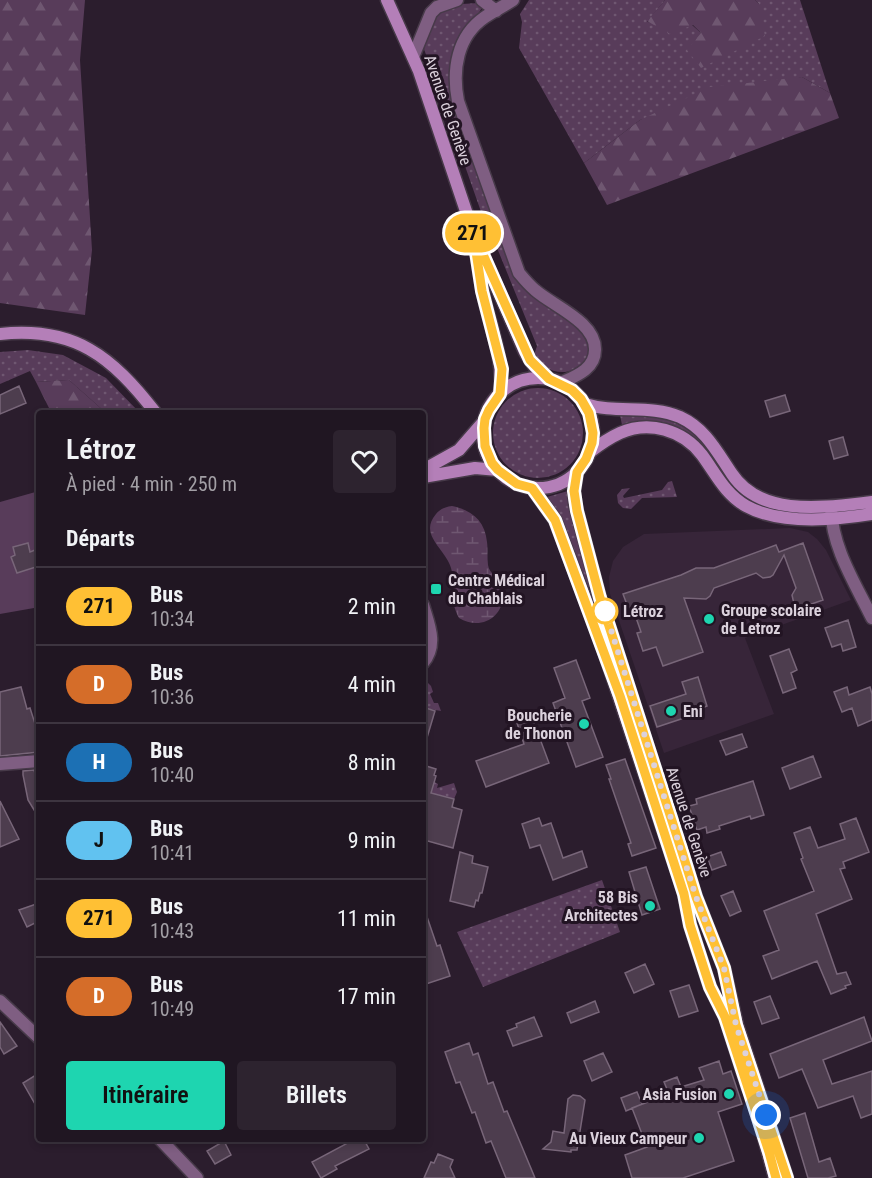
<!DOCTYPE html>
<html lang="fr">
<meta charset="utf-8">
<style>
:root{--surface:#201622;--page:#2d232f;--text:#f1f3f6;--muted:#a29fa5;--line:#3d3540;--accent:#1ed5b0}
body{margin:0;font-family:"Roboto Condensed",sans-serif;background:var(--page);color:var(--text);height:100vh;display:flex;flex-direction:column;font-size:22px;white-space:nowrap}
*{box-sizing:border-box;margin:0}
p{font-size:20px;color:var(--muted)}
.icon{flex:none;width:33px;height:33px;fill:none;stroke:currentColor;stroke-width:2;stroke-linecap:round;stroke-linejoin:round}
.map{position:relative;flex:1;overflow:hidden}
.details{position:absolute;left:36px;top:410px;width:390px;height:732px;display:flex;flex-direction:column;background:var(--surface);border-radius:6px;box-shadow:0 3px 9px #0003,0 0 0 2px var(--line)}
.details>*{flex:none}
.badge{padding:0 12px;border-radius:20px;font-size:21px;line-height:39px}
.you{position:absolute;width:30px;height:30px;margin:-15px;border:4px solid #fff;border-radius:50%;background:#1a73e8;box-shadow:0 0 0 9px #1a73e833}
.map>.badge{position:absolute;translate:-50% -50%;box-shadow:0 0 0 3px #fff}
h2{padding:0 30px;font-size:22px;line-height:54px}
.round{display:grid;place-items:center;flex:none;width:63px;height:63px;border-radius:6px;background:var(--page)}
.overview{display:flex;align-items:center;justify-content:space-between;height:102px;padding:0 30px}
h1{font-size:28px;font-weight:600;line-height:45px}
.primary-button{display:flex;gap:12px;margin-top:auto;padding:12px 30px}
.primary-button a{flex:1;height:69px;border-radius:6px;background:var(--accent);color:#111;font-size:24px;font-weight:600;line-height:69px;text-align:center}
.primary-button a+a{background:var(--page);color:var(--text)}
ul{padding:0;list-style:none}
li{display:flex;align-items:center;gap:18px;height:78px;padding:0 30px;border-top:2px solid var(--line)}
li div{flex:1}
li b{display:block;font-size:22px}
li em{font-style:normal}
li .badge{min-width:66px;font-weight:700;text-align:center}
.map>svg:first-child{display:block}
.built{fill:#372539}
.grass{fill:url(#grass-dots)}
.forest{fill:url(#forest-firs)}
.wetland{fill:url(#wetland-marsh)}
.park{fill:#583c5a}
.building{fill:#4d3d4e;stroke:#786679;stroke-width:1.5}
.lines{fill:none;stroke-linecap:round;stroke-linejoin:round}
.street-casing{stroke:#473a49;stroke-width:15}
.secondary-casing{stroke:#473a49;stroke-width:15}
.street{stroke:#7f5e82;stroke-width:12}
.secondary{stroke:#b47fb8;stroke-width:12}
.line-casing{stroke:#fff;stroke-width:14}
.line{stroke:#ffc034;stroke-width:9}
.walk{stroke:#dbd1dc;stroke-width:6;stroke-dasharray:0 10.8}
.poi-dot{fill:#1ed5b0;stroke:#221423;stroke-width:2}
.stop-dot{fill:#fff;stroke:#ffc034;stroke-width:3}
.labels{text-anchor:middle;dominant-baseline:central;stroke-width:6;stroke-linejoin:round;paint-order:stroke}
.street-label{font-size:16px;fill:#dbd1dc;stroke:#221423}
.poi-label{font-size:16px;font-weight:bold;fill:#dbd1dc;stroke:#221423;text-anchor:end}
.stop-label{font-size:16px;font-weight:bold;fill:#dbd1dc;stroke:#221423;text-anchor:start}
</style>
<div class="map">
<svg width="872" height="1178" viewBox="0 0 872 1178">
<defs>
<pattern id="grass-dots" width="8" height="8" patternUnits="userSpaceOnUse" patternTransform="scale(1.5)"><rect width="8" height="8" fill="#583c5a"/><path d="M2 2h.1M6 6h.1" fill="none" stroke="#6f5771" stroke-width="1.8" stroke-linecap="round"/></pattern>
<pattern id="forest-firs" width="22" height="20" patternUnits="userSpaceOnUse" patternTransform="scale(1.5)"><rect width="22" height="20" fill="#583c5a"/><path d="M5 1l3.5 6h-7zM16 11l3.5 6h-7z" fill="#6f5771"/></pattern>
<pattern id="wetland-marsh" width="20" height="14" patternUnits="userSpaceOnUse" patternTransform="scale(1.5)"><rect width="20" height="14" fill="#583c5a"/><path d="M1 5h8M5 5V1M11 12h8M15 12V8" fill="none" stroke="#6f5771"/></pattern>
</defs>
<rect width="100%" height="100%" fill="#2b1d2d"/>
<path class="built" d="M790 528 808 532 817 539 826 550 851 600 745 638 774 714 664 753 610 594 609 577 613 561 623 547 644 534Z"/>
<path class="grass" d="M529 0H665L647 22 692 25 701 33 759 4 755 0H800L830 93 802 77 640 120 584 163 519 48 522 22 520 14Z
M479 3 482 7C479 15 473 19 468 26 450 49 449 74 453 101L513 273 582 329C605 356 571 385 544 366 540 363 537 359 534 355L537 346 495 243 486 226 424 49 434 18 440 12 462 4Z
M28 350 63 355 106 378 139 412H105L69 380 36 382 30 371 0 384V352Z
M493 433a45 45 0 1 1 90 0a45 45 0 1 1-90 0Z
M620 415C666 417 683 418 713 454L709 457 645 422 622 425Z
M672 481 677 497 642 498 631 509 623 508 618 503 617 495 622 489 630 488 623 496 624 498 662 490 668 482Z
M568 491 573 525 592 586 586 588 559 517 547 497Z
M423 678 431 686 433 692 430 694 434 703H438L441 711 424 708 427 698 423 697Z
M423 776 438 784 437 788 454 783 457 792 454 799 436 794 429 809Z
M602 880 620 932 483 987 457 932Z"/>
<path class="forest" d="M0 0H85L80 60 92 250 85 315 0 303Z
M665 0H755L759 4 765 36 701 68 687 50 701 33 693 25 670 34 647 21Z
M802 77 830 93 839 118 607 205 584 163 640 120 710 87Z
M68 380H69L105 412H51L36 382Z"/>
<path class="wetland" d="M452 506C472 510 485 521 487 542 488 549 487 557 488 565 489 574 500 578 502 588 508 615 482 632 459 618 447 595 457 588 451 568 446 549 418 535 436 514 440 509 445 507 452 506Z"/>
<path class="park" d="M39 491V623L34 608 0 614V502Z"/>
<path class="building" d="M19 386 26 403 0 414V395Z
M785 395 790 411 770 417 765 401Z
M843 437 848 455 834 459 829 441Z
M28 543 30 552 35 550 39 566 17 573 11 557 15 555 13 547Z
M803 543 823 600 803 607 794 604 792 595 796 588 784 555 773 575 770 577 763 578 756 573 714 588 710 596 706 599 684 598 703 652 663 666 656 647 643 651 637 633 641 632 633 609 629 610 623 594 681 575 696 568H714L776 545 779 552Z
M848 620 856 647 843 651 841 644 832 647 825 628Z
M789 649 797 670 791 673 796 688 783 693 770 656Z
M576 660 590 698 582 701 603 757 576 767 553 703 565 698 554 668Z
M698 677 707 706 691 712 693 715 657 727 650 706 686 694 682 682Z
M21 687 27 709 30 708 37 730 39 729V752L0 756V692Z
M847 687 849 695 870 687 872 694V720L858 726 852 708 842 712 834 692Z
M423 707 435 711 426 741 423 740Z
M530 712 549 763 486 787 476 761 524 744 515 717Z
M742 734 747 747 726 755 720 741Z
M813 756 821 777 790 789 782 768Z
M625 759 656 848 632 856 628 844 631 843 609 779H611L606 765Z
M423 765 436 769 434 775 436 776 431 793 454 799 452 807 462 810 453 848 424 840 425 833 423 832Z
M34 770 39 788V818L28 800 23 775V771Z
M753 781 764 815 751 819 750 816 719 826 720 829 707 833 706 827 697 830 689 806 697 804 696 799Z
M0 801 19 839 0 847Z
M539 818 542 826 551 823 563 858 582 851 587 867 553 880 540 845 530 848 522 824Z
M856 818 869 852 843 862 845 868 840 869 852 899 816 914 837 974 846 972 851 984 845 986 846 988 831 994 817 961 772 979 763 956 779 950 764 911 814 891 801 859 803 858 794 833 810 827 818 848 845 839 840 824Z
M460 852 473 856 472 863 488 867 482 893H480L478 901 476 900 474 907 450 901Z
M721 852 726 865 712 870 707 857Z
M646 867 660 909 642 915 629 872Z
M733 891 741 911 730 916 721 896Z
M39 903V921L27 927 19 910Z
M423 911H425L437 946 440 945 450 976 423 985Z
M645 964 654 984 634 993 625 973Z
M689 985 698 1011 679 1017 670 991Z
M770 996 779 1018 762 1024 754 1002Z
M595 1001 599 1012 571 1023 567 1013Z
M534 1017 542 1036 513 1046 507 1031 517 1027 516 1024Z
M864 1017 872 1041 823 1060 832 1084 872 1071V1114L861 1118 853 1096 818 1108 802 1069 779 1078 770 1054Z
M0 1022 17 1046 4 1054 0 1047Z
M469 1043 473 1055 478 1053 488 1084 493 1082 504 1112 507 1111 535 1178H506L491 1141 486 1143 475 1112 472 1113 460 1082 456 1083 445 1052Z
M603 1053 612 1072 592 1081 584 1061Z
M719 1061 723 1074 731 1071 742 1104 718 1112 734 1161 683 1178H632L625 1155 647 1147 632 1108 669 1094 664 1082 677 1077 681 1087 704 1080 699 1068Z
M39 1073V1111L23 1083Z
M637 1092 642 1104 626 1111 621 1098Z
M573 1095 580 1096 585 1100 577 1150H571V1152L543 1149 551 1142 553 1131 564 1133 568 1099Z
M805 1113 819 1162 830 1158 836 1176 828 1178H808L790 1118Z
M344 1138H363L369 1149 335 1166 337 1169 321 1178 312 1162 346 1144Z
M224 1141 231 1155 215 1164 207 1151Z
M438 1154 453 1160 450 1167 455 1178H424L431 1162 434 1163Z"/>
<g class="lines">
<g class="street-casing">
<path id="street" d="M482 0 496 11
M513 0C504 6 494 11 485 17 457 36 452 70 458 101L519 273C524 279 529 285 535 290 553 306 596 322 595 350 595 369 576 376 561 383
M413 57 431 13 437 7 457 0
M831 508C832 548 855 583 872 618
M423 605C429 625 438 645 423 663
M0 764 39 761
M0 1001 39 1038
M159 1138 197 1178"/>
</g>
<g class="secondary-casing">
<path id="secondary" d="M387 0 419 71 473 232 525 352 535 367 549 379
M476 251C479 268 481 285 485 302 493 334 504 361 500 394
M0 334C75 326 112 357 155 412
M483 433a55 55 0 1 1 110 0a55 55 0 1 1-110 0Z
M585 404C616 414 650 404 680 417 706 429 717 452 732 474 761 518 826 507 872 502
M590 452C599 445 609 438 620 433 649 420 683 430 702 455 716 474 725 494 746 506 780 525 835 520 872 514
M423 470 459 450 485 420
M577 472 574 491 575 504 600 598 696 897 724 968 737 1025 787 1178
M423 477 475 468 498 470
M532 488 555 520 597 630 684 893 690 925 710 987 725 1017 748 1088
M759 1119 775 1178"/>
</g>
<use href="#street" class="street"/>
<use href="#secondary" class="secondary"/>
</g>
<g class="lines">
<g class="line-casing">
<path id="line" d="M776 1178 769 1152 725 1017 710 987 690 925 684 894 620 696 555 520 532 488 517 484 498 470 492 463 485 446 484 428 485 419 489 410 500 394 502 369 482 291 473 232 530 360 549 379 572 390 581 399 589 413 593 433 592 443 586 459 577 472 574 491 577 511 600 598 683 855 696 897 724 968 736 1025 787 1178"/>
</g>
<use href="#line" class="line"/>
<path class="walk" d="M605 611 696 897 724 968 736 1025 766 1115"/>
</g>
<g class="poi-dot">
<rect x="430" y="583" width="12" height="12" rx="3"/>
<circle cx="709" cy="619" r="6"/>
<circle cx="671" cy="711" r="6"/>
<circle cx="584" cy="724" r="6"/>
<circle cx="650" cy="906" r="6"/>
<circle cx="729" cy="1094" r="6"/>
<circle cx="699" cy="1138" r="6"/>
</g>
<circle class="stop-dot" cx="605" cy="611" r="12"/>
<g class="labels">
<g class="street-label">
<text transform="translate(448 110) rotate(71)">Avenue de Genève</text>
<text transform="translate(689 822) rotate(72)">Avenue de Genève</text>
</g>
<g class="poi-label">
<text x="448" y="580" text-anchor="start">Centre Médical<tspan x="448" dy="18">du Chablais</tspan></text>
<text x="721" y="610" text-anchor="start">Groupe scolaire<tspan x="721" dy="18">de Letroz</tspan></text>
<text x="683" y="711" text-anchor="start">Eni</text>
<text x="572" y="715">Boucherie<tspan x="572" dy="18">de Thonon</tspan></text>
<text x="638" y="897">58 Bis<tspan x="638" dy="18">Architectes</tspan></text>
<text x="717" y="1094">Asia Fusion</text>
<text x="687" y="1138">Au Vieux Campeur</text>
</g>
<g class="stop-label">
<text x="623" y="611">Létroz</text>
</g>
</g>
</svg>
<div class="you" style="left:766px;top:1115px"></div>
<b class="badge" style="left:473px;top:233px;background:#ffc034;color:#111">271</b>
<section class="details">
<div class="overview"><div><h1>Létroz</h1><p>À pied · 4 min · 250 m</p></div><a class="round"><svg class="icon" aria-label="heart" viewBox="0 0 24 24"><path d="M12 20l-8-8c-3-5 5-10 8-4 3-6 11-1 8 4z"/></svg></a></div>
<h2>Départs</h2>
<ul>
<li><span class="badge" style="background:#ffc034;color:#111">271</span><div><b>Bus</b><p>10:34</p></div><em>2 min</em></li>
<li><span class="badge" style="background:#d56d29;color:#fff">D</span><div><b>Bus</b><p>10:36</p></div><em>4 min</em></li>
<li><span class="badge" style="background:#1c70b4;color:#fff">H</span><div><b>Bus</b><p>10:40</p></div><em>8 min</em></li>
<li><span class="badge" style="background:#61c2f0;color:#111">J</span><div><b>Bus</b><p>10:41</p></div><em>9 min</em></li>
<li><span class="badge" style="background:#ffc034;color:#111">271</span><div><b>Bus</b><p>10:43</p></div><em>11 min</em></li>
<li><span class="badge" style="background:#d56d29;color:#fff">D</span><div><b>Bus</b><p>10:49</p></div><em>17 min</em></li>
</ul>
<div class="primary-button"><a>Itinéraire</a><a>Billets</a></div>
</section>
</div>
